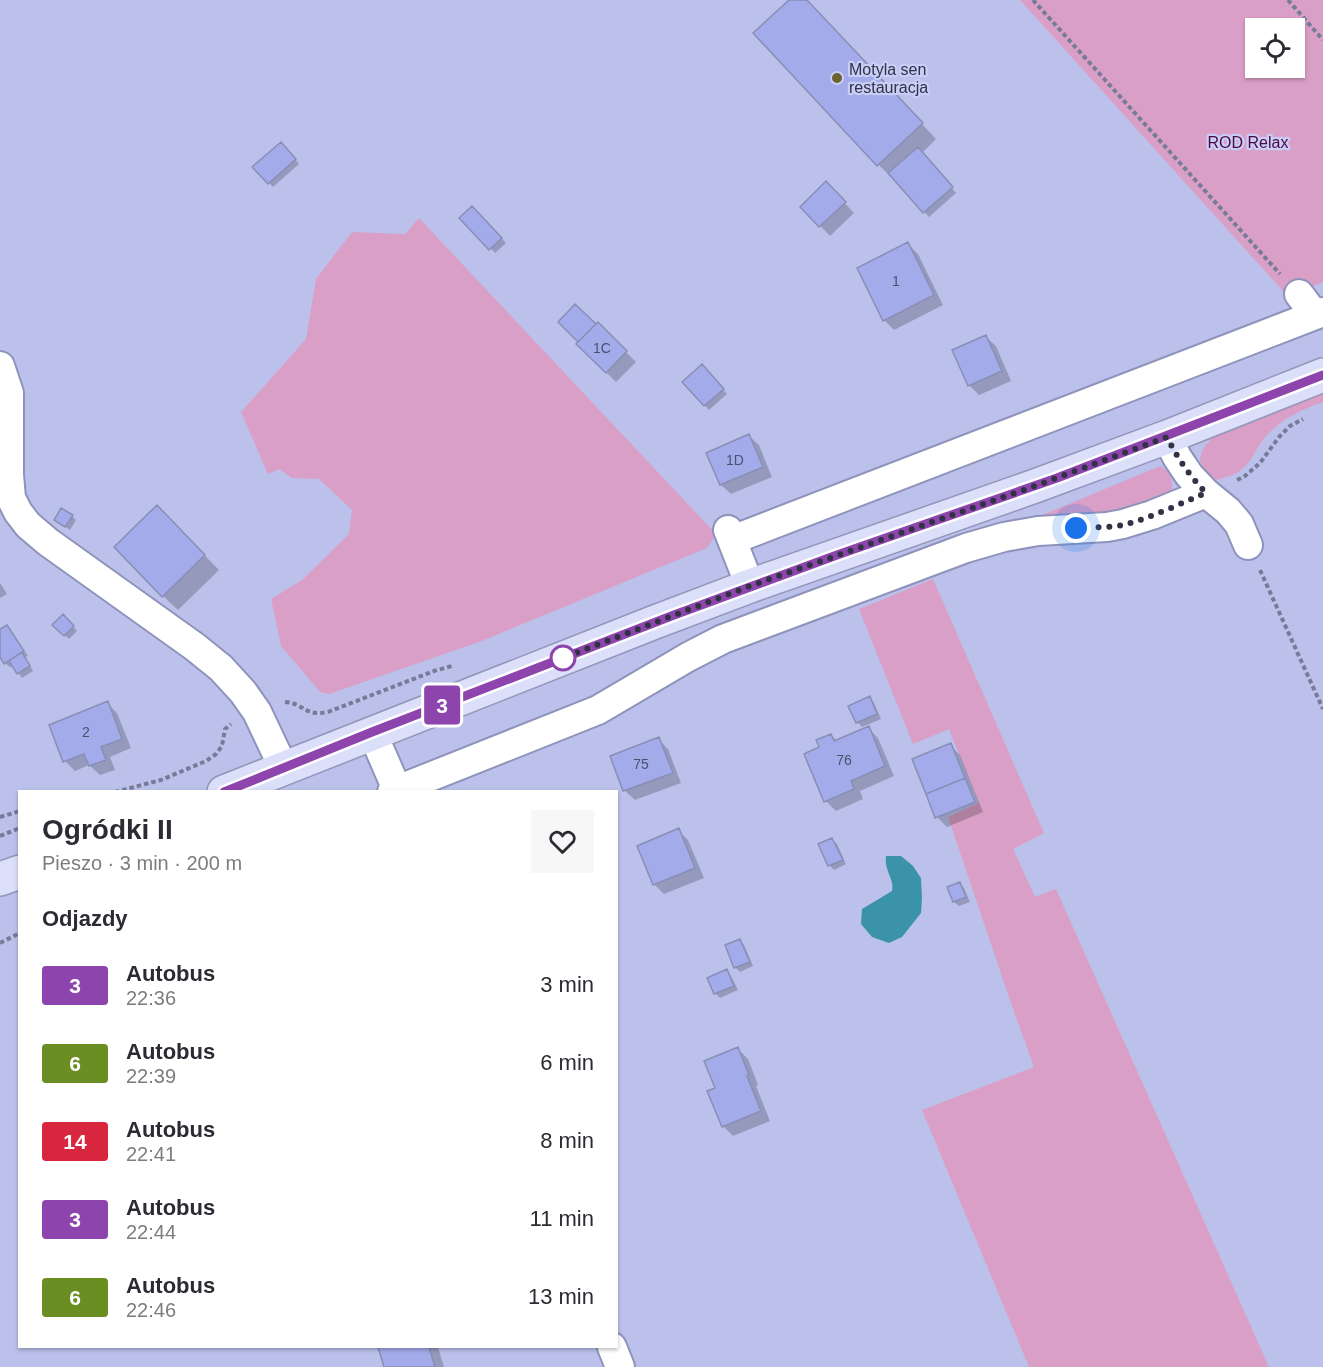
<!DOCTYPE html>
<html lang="pl">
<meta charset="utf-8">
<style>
:root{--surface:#fff;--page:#f7f7f7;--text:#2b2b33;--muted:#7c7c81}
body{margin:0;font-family:Arial,sans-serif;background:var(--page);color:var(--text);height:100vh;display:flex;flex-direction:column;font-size:22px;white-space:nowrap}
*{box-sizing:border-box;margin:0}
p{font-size:20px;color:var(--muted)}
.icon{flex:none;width:33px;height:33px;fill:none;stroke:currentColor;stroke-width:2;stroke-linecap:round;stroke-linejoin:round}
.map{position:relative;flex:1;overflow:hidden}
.drawer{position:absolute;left:18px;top:790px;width:600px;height:558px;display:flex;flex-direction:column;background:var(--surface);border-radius:0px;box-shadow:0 2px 4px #0004}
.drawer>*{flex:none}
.badge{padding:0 12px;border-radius:4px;font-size:21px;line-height:39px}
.tools{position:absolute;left:1245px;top:18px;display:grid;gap:12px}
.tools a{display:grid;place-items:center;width:60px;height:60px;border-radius:0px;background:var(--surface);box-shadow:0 2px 4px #0004;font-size:30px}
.you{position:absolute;width:30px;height:30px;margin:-15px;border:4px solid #fff;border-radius:50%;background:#1a73e8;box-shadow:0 0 0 9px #1a73e833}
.map>.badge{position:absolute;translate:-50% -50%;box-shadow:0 0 0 3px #fff}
h2{padding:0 24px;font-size:22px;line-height:54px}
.round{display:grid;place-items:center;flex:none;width:63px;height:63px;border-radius:0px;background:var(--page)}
.headline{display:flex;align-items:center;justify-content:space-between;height:102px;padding:0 24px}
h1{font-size:28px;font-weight:800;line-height:45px}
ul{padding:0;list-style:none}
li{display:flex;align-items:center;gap:18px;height:78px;padding:0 24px}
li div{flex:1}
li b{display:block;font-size:22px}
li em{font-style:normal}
li .badge{min-width:66px;font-weight:700;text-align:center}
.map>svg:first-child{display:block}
.green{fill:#da9fc7;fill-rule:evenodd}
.water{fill:#3b93aa}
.shadow{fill:#0003}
.building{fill:#a4abea;stroke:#898eb5;stroke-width:1.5}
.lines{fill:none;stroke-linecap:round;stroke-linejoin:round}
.minor-casing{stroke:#8e93bb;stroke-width:32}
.major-casing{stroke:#9195b8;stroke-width:36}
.path{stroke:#767b98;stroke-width:4;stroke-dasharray:4.5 3;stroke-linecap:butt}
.minor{stroke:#fff;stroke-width:28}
.major{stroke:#dcdffa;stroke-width:33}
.line-casing{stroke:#fff;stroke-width:14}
.line{stroke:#8e44ad;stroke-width:9}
.walk{stroke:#313344;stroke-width:6;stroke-dasharray:0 10.8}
.poi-dot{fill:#6c632f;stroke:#c8cef8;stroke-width:2}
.stop-dot{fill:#fff;stroke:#8e44ad;stroke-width:3}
.labels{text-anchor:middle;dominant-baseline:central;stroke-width:4.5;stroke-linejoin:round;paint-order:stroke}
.number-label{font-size:14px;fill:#4e516e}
.poi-label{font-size:16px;fill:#313344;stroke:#c8cef8;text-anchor:start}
.park-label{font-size:16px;fill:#4f0740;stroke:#c8cef8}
</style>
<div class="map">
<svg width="1323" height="1367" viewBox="0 0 1323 1367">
<rect width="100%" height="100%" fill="#bbc1eb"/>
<path class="green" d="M1020 0H1323V282L1307 289 1292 301ZM1256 28H1294V68H1256Z
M419 218 716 534 707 548 479 642 329 694 320 692 281 646 271 599 302 580 349 534 352 510 319 479 292 478 279 469 268 474 241 412 306 339 316 279 352 232 405 234Z
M1323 393V402C1301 410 1283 418 1267 435 1256 447 1252 464 1238 472 1232 476 1223 478 1216 480 1212 477 1206 474 1204 470 1194 456 1206 443 1216 435Z
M1160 466C1172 472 1176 486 1168 497L1130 515 1009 529Z
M933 579 1044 833 1013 849 1035 897 1056 889 1269 1367H1029L922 1110 1034 1067 1012 1006 948 817 979 803 949 729 913 744 859 609Z"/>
<path class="water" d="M886 856H901L913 866 921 878 922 898 921 913 902 937 889 943 872 937 861 924 862 909 892 891C895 880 884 871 886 856Z"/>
<path class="shadow" d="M791 0H806L936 139 922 153 956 193 929 217 894 178 893 179 878 164Z
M286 148 299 164 273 187 254 167Z
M826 183 854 213 830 236 802 207Z
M472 208 506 243 495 253 461 218Z
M908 244 918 254 943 305 894 330 884 320Z
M575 306 596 326 598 324 636 362 616 382 578 344 580 342 560 322Z
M986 337 996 346 1011 381 979 395 969 385Z
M707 370 727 394 709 410 684 382Z
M749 436 759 445 772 477 731 494 721 485 708 454Z
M157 507 219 570 178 610 163 596Z
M72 516 76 520 70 530 56 520Z
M0 583 7 594 0 598Z
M63 616 77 631 69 639 54 625Z
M7 627 11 631 28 656 25 657 33 671 22 678 13 665 10 667 5 663 0 654V631Z
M869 698 874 703 881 719 862 727 857 722Z
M107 703 117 713 131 748 110 757 115 770 100 775 89 765 75 771 65 761Z
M868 728 878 738 894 776 860 791 863 799 836 811 826 801 806 755 821 748 831 735 837 741Z
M658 739 668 749 681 783 635 800 625 791 611 757Z
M950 745 960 755 983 812 947 827 937 817Z
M678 830 688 840 704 878 664 894 654 884Z
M832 840 837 844 846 864 834 870 829 865Z
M959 883 964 888 970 902 959 906 954 902 949 887Z
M740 941 744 945 753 966 740 972 736 968 727 946Z
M727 971 731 976 738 990 720 998 715 993Z
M738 1049 748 1059 758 1085 756 1086 770 1121 733 1136 723 1126 717 1089Z
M380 1347H438L444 1367H386Z"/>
<path class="building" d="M789 0H807L923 123 877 166 753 33Z
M281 142 296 159 268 184 252 167Z
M918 147 953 187 923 213 888 173Z
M826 181 846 202 819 227 800 207Z
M472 206 502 238 489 250 459 218Z
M908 242 934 295 883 321 857 268Z
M575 304 596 324 578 342 558 322Z
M598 322 627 351 606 373 576 344Z
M986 335 1002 371 968 386 952 350Z
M702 364 724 389 704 406 682 382Z
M749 434 763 467 720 485 706 453Z
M157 505 205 555 162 597 114 547Z
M61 508 73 515 65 527 54 520Z
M63 614 74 626 64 636 52 625Z
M7 625 24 651 4 664 0 657V629Z
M22 652 30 666 17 674 9 661Z
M870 696 877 714 856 723 848 706Z
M108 701 122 739 101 747 106 760 89 766 84 754 63 762 49 725Z
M869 726 885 766 851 781 854 789 824 802 804 754 819 747 816 740 831 734 834 741Z
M659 737 673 773 623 791 610 756Z
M951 743 965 778 926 794 912 759Z
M965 778 975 802 935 818 926 794Z
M679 828 695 868 653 885 637 846Z
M832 838 843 860 828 866 818 844Z
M960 882 966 897 953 902 947 887Z
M740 939 750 962 734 968 725 945Z
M727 969 734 986 714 994 707 978Z
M738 1047 749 1075 747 1076 761 1111 722 1127 707 1091 715 1088 704 1061Z
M378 1347H429L435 1367H384Z"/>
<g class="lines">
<g class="minor-casing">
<path id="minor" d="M1299 294 1315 315
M0 366 9 393V475L11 498 18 512 28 525 48 542 195 647 221 668 243 692 257 712 284 769
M1167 437 1177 457 1189 475 1206 493 1228 511 1239 524 1248 545
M728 530 750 586
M732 540 1323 312
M372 732 398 792
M392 792 598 710 688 657 723 639 966 548 1004 537 1038 531 1107 527 1123 524 1152 515 1206 493
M612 1347 620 1367"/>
</g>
<g class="major-casing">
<path id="major" d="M224 792 655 622 750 586 1035 486 1167 437 1323 375
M0 879 20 872"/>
</g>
<path class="path" d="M1033 0 1280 274
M1288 0 1323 40
M1237 480 1245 476 1260 463 1279 437 1290 426 1303 419
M1260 570 1323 709
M285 702C304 703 304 717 328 712L434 671 452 666
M115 792 161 780 206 761 216 754 222 746 225 729 231 724
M0 817 20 811
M0 836 20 828
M0 943 20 933"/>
<use href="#minor" class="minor"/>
<use href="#major" class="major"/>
</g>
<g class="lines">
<g class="line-casing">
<path id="line" d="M224 792 372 732 674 615 837 555 1057 478 1323 375"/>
</g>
<use href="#line" class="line"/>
<path class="walk" d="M563 658 555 661 750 586 1035 486 1167 437C1178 459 1189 475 1206 493 1179 504 1151 518 1123 525 1107 528 1091 527 1076 528"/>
</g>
<circle class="poi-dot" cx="837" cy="78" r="6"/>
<circle class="stop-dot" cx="563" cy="658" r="12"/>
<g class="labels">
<g class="number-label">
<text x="896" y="281">1</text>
<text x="602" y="348">1C</text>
<text x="735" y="460">1D</text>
<text x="86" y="732">2</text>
<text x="844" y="760">76</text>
<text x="641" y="764">75</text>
</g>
<g class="poi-label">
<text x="849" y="69">Motyla sen<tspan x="849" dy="18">restauracja</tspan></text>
</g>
<g class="park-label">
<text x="1248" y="142">ROD Relax</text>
</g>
</g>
</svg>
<div class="tools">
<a><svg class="icon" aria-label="locate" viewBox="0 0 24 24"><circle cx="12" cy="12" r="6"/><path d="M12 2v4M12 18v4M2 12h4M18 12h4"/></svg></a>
</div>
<div class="you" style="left:1076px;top:528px"></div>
<b class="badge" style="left:442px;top:705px;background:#8e44ad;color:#fff">3</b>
<section class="drawer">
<div class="headline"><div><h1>Ogródki II</h1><p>Pieszo · 3 min · 200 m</p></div><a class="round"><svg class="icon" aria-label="heart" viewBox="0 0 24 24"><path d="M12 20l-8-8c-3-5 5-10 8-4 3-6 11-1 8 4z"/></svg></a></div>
<h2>Odjazdy</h2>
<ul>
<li><span class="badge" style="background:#8e44ad;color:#fff">3</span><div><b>Autobus</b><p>22:36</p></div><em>3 min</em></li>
<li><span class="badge" style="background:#6b8e23;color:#fff">6</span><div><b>Autobus</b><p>22:39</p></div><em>6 min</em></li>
<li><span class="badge" style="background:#d7263d;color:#fff">14</span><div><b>Autobus</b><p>22:41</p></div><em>8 min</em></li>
<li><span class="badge" style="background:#8e44ad;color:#fff">3</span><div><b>Autobus</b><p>22:44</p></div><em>11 min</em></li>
<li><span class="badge" style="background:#6b8e23;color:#fff">6</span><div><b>Autobus</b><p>22:46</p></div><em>13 min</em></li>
</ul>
</section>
</div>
